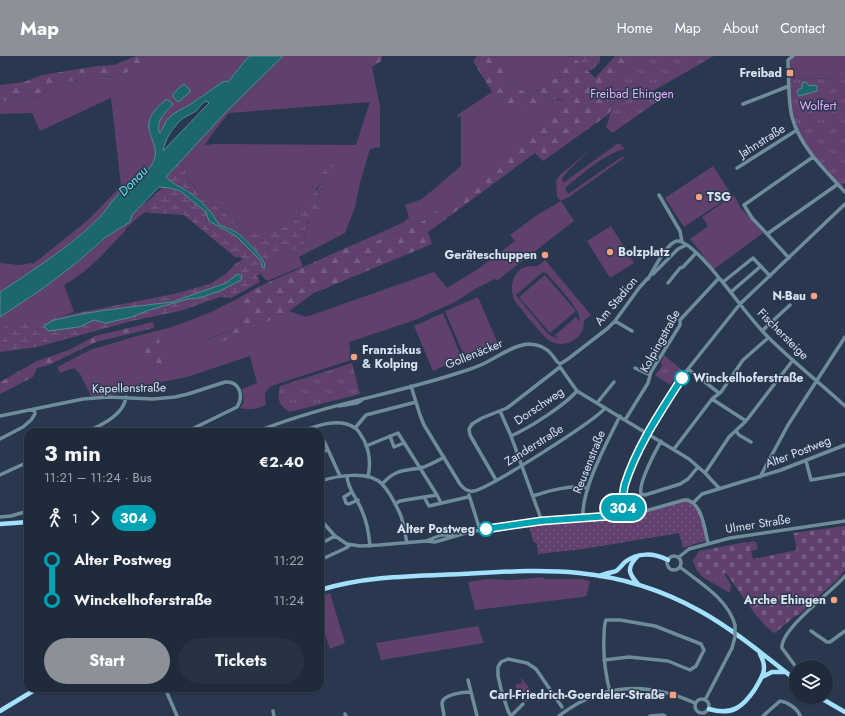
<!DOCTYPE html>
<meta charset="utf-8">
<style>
:root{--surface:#1f2a3a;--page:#273242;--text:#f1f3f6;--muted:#a1a7af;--line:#3c4654;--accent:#8c9099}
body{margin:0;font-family:Jost,sans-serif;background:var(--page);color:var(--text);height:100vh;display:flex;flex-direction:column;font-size:15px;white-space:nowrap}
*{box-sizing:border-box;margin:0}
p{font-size:13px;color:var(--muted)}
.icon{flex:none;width:22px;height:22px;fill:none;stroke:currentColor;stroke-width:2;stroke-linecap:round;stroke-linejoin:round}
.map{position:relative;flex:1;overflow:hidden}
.drawer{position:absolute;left:24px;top:372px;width:300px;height:264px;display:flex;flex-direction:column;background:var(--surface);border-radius:12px;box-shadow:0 1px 3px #0004,0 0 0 1px var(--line)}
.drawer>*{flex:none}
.badge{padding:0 8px;border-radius:13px;font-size:14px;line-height:26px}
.tools{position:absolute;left:789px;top:604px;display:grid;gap:8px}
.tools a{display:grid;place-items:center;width:44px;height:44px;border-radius:50%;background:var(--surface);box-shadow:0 1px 3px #0004,0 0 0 1px var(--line);font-size:20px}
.map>.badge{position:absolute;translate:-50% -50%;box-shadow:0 0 0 2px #fff}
.legs{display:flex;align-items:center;gap:6px;height:44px;padding:0 20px;font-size:13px}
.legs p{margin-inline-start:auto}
.headline{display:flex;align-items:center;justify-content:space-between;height:68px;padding:0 20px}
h1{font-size:22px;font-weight:700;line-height:30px}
.button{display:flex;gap:8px;margin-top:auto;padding:8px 20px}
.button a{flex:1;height:46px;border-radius:24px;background:var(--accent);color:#fff;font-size:16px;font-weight:700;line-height:46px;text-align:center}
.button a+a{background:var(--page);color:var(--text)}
ul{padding:0 20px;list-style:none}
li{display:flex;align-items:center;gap:14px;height:40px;font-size:15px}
li i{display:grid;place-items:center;width:6px;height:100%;margin:0 5px;background:currentColor}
li i::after{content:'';width:10px;height:10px;margin:-5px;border:3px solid;border-radius:50%;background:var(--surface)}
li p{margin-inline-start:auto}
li:first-child i{background:linear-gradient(#0000 50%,currentColor 0)}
li:last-child i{background:linear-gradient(currentColor 50%,#0000 0)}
header{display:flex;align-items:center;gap:24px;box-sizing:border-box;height:56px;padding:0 20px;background:var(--accent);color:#fff}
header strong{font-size:19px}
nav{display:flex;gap:22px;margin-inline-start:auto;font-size:14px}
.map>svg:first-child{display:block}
.grass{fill:#60406d;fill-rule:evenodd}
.forest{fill:url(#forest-firs)}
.wetland{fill:url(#wetland-marsh);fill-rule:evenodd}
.cemetery{fill:url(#cemetery-stones)}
.park{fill:url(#park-tufts)}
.garden{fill:url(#garden-dots)}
.water{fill:#1b676a;stroke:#548c92;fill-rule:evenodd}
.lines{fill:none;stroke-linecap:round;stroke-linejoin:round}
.minor{stroke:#6e8c9a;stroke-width:3.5}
.major{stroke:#a2e0fe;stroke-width:4.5}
.minor-bridge{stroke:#6e8c9a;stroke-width:3.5}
.line-1-casing{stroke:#fff;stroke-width:9}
.line-1{stroke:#00a3b4;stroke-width:6}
.poi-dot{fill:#f2a080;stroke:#29384e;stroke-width:1.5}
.stop-1-dot{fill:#fff;stroke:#00a3b4;stroke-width:2}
.labels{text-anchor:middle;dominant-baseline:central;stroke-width:3;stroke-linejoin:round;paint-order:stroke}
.poi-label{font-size:12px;font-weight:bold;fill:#d9e3f0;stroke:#29384e;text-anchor:end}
.park-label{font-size:12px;fill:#e6b1fd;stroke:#29384e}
.street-label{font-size:12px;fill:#d9e3f0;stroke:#29384e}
.stop-label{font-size:12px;font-weight:bold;fill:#d9e3f0;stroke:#29384e;text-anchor:start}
.water-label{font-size:13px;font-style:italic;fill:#5be5ec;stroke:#29384e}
</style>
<header>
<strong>Map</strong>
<nav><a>Home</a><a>Map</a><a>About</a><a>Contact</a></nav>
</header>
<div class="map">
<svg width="845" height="660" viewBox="0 0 845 660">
<defs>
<pattern id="forest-firs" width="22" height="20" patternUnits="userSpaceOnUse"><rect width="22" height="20" fill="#60406d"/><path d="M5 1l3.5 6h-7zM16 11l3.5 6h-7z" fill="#765b82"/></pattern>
<pattern id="wetland-marsh" width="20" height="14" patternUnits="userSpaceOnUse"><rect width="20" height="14" fill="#60406d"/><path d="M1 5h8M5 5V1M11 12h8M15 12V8" fill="none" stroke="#765b82"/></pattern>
<pattern id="cemetery-stones" width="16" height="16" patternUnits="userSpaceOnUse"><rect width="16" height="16" fill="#60406d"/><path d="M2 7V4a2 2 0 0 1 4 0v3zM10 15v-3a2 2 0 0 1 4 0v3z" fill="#765b82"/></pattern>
<pattern id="park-tufts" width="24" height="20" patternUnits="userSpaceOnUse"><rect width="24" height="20" fill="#60406d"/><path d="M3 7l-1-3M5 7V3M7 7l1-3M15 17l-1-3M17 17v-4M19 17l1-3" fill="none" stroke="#765b82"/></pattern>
<pattern id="garden-dots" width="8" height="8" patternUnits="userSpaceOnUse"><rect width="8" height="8" fill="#60406d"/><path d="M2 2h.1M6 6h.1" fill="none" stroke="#765b82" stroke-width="1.8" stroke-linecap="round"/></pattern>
</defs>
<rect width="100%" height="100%" fill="#29384e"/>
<path class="grass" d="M161 0H249L228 26 225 25 221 27 191 48 173 58 160 77 159 76C156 65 166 56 173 48L170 45 149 77C153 86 158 93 155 103 151 117 129 127 120 137 112 145 106 155 98 163 68 191 34 214 0 236V207L19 209 31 207 33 208 88 164 121 130 111 42 40 75 32 57 0 58V45L39 41 52 29 94 21 117 20 131 15Z
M283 0H356L372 11 380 51V91L370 93 360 127 355 151 345 177 299 201 303 210 267 225 260 218 265 214 269 203 305 190 304 183 306 168 310 166 319 149 318 138 329 122 322 126 316 133V137L312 143 300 151 298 161 292 167 285 170 273 171 263 177H246L218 150 207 147 201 141 187 120 180 104 226 56ZM370 46 356 89 215 88 205 89 215 74 229 57Z
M499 0H570L567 1 561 20 554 23 550 22 542 27 541 34 525 36 511 29 503 23V15L498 2Z
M793 0H845V22L789 23 788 8 791 1Z
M492 36 504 45 567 44 454 142 420 167 364 190 355 188 404 166 409 161 405 149 422 143 461 110V60L458 61 457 59Z
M617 88H620L625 93C604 98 581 119 565 132L568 138 623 100 624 102 569 141 561 145 574 165 498 224 495 223 477 232 455 246 415 264 349 286 351 304 271 330C264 336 264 340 266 348 259 354 248 354 240 352 245 347 244 340 242 333L257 327 250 300 187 321 132 332 131 337 91 340 80 318 74 312 60 317 57 311 90 294 133 281 172 271 211 256 235 244 240 261 241 270 206 284 234 282 289 255 306 261 434 216 447 232 478 213 515 185 510 179 537 159 561 145 557 141 556 125 560 119 591 93 566 117 562 123 563 127Z
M713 110 732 139 684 171 665 142Z
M734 139 740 151 763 177 713 214 703 204V199L690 183 708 170 702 161Z
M146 146H147L150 157 145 156 126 172 125 175C106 195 88 216 64 229L74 256 55 262 0 272V261L42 233 75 208 112 177 130 166 132 159Z
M611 170 634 207 610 222 587 185Z
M545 204 591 259 584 265C584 273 581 280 574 284 567 289 557 289 550 285 541 279 522 254 514 244 510 232 511 217 525 211 529 209 533 211 537 210 540 209 543 205 545 204ZM543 216 547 218C557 230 580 251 580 266L576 261 555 279 558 283 548 278 516 239Z
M545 219 576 255 550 277 519 241Z
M478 241 499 290 466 304 445 255Z
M443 257 462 302 433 315 414 270Z
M701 500 723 515 731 529 730 537 704 522 697 515 693 505 694 502Z
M543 521 545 523H581L590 525 587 539 583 541 475 554 468 526 488 523 513 524Z
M330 537 345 587 330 593 320 562V540Z
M478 570 484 587 381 604 376 587Z"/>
<path class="forest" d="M136 0H161L131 15 117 20 94 21 52 29 39 41 0 45V29L24 26 42 19 97 10 114 9Z
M356 0H382L381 5 372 11Z
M477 0H499L498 2 503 15V23L511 29 525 36 541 34 542 27 550 22 554 23 561 20V11L567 1 573 0 595 22 615 0H641L603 39 612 53 609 58 543 105 535 97 428 176 432 188 314 237 289 255 234 282 212 288 205 285 241 270 240 261 235 244 258 231 355 188 364 190 420 167 454 142 566 44 557 43 535 50 518 52 504 45 492 36 473 5Z
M153 266 154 272 96 286 49 309 37 312 33 321 0 338V326L37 305 69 294 95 280Z
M158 279 165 309 160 310 147 298 139 287Z"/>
<path class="wetland" d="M573 0H600V6L593 13 588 15Z
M180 104 187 120 201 141 207 147 218 150 246 177H263L273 171 285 170 292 167 298 161 300 151C311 145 315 136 322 126L319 120 321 108 327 104 333 106 335 113 318 138 319 149 317 160 306 168 304 183 305 190 269 203 265 214 257 220 260 226 231 242 220 241 180 255 132 265 37 291 0 296V272L174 238 210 228 227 217 236 207 242 204 241 201H235L184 159 150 157 147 146 163 131 170 132 180 135 206 156 209 165 236 180 261 205 262 211V202L246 184 236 176 221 169 215 164 211 156 198 143 186 133 172 127 166 121ZM238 219 220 235 199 242 188 243 146 255 132 261 106 267 94 264H54L106 254 172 246 226 227Z"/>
<path class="cemetery" d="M845 470V514L838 523 821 538 800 558 794 561 775 577C762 572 736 530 726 517 709 520 703 521 693 505L699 495 746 486V487L754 485V487L756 486 758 493 751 495 753 503 797 494 793 477Z"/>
<path class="park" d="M641 0H714L653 35 658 45 612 77 606 71C609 65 609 59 612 53L603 39Z
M845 22V127L840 131C821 110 798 88 792 60 790 48 790 35 789 23Z
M664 299 682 314 670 329 655 319 662 310 661 306Z
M352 307 360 338 290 356C278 349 277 343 280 330Z
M521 621 535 640 526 646 519 640 515 629 522 627Z"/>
<path class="garden" d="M688 444 697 451 708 484 683 492 679 477 583 493 538 498 537 488 533 485 528 467 638 457Z"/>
<path class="water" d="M249 0H283L226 56 166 121C174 129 183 132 192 138 198 143 205 149 210 155 214 159 215 164 219 168 224 172 231 173 236 176 244 181 261 200 265 208L264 212 262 211 261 205 236 180 209 165 206 156 180 135 170 132 159 131 132 159 130 166 106 181 75 208 42 233 0 261V236C29 217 58 198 84 176 89 171 95 166 100 161 107 153 113 143 121 135 130 128 145 119 151 110 168 84 127 74 167 43L173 48C166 56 156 64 159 76L160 77 166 65 173 58 191 48 221 27 225 25 228 26ZM207 45 209 47 163 95C165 83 173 71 182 63 186 60 192 58 196 55 200 51 202 46 207 45Z
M804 26H806L809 30 815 29 817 30V35L799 40 797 36 798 34 802 32V27Z
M184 28 190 34V36L178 46 173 41V38L181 30Z
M238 218 242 220 241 224 220 235 199 242 188 243 146 255 132 261 106 267 94 264 79 271 48 275 44 270 54 264 82 258 106 254 172 246 226 227Z"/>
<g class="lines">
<path class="minor" d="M793 0 788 4V8C789 25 788 45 792 61 800 91 825 114 845 136
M743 48 789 30
M737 112 797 74
M659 139 680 175 682 186
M767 178 752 162 744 149 813 101
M789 202 767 178 838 128
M653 218 678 193 686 189
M648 223C653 215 667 186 677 185 688 184 713 214 720 223 736 242 750 263 768 281 792 305 820 327 845 350
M723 226 753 202 770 220
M668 227 680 212 683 211 696 197
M731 236 761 210
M615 265 632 275
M762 275 790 249
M560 308 568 303 608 272 615 265 639 232 648 222
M560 311 577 335 689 403 705 417 719 432
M635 312 650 319
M688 313 719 337
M411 330 420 359 424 369 460 428C463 432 467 436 473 435 487 434 596 364 605 352
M712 343 746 365
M597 347 614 326
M339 350 357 347 362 344
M500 355 511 380 540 460 541 465
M0 360 83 343 108 341 153 343 175 341 188 338 225 326C240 325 244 340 237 351L186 376
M625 364 648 327 651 316 680 269V264L719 222
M355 372 366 359 416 346
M736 375 739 379 751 386
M87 376C101 369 124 359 126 341
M256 376C322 349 391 339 458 317 468 314 478 311 487 306 499 300 514 289 528 288 538 288 546 291 552 299 555 302 556 306 560 308
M300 376C315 370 339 361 355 372 359 374 361 380 364 384 370 396 371 407 368 421
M390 380 394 391 404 387
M511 380C529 372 564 350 577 335
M0 383 23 371 31 364 35 358 34 353
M661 385C655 396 638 427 641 438L645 439 680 428 688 423 698 411
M320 387 324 385 340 420
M366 390 398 377 437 439
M674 393 712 343 721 336 743 304 768 282
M320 397 327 394
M806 405 811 424 845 418
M705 417 729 381 746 365 793 304
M0 419 28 406
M347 420C347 432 358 444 362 455 367 466 369 478 370 490
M760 421 788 369 845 281
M496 424 470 379 469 373 472 368 482 362 507 352 560 311
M320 425C337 420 368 414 382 428 389 435 397 451 401 460 404 469 405 478 407 487
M382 428C398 411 405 416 424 411 431 408 438 405 444 401
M352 436 344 441 346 447 349 448 358 444
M469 439 480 474
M533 440C547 435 573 428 588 432
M424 441 437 439 441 447
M693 447C703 455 705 475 708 487
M395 448 400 445 424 441 429 450 468 441
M623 459V443L625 429 635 403 661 355 688 313 740 248 845 148
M0 461 11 460 28 455
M583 461C581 434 607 386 620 360
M320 463 335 480 347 488 360 490 379 489 426 485 435 486 469 476 541 465 638 457 684 444H688L693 447 702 438 781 414 845 389
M320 472 325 469
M426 485 441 479H455
M320 488 335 480
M667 507a7 7 0 1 1 14 0a7 7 0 1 1-14 0Z
M679 501 689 493 730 482 845 465
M320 504 346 492 350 489
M680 511C700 527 728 543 735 569
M811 575 827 586H830L845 575
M604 604 629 601 668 605 690 614 696 610 704 594 701 588 655 570 620 564H606C604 569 604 575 604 580 603 599 605 617 610 636
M796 611 782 592C780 573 833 535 845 520
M468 624 477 660
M165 632 177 660
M695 650a7 7 0 1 1 14 0a7 7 0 1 1-14 0Z
M705 644 732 592
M273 655 274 660
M345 658 346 660
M444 660C444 656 442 651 442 647 443 638 464 636 471 636
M511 660 508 655 501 633 498 620V611L501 606 508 603 527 607 536 613 562 651
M511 660 523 648
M559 660C601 627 647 625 695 647
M650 660 663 659 665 660
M763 660 780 645C788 646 798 653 800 660"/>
<path class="major" d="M0 468 28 466
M637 501C626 512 629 518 638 528
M600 520C605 517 611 517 616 515 619 513 622 509 625 506 638 496 654 497 668 504
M320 534C366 520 413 520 461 518 500 516 540 513 579 517 621 521 664 535 700 555 734 574 765 600 796 624
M762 621 772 616H784
M819 641 845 656
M709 653C732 660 743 651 755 633 763 619 768 613 760 598
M0 655 38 632"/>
<path class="minor-bridge" d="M732 592 735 581V569"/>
</g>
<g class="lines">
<g class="line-1-casing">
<path id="line-1" d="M486 473 541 465 623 459C623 448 622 438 625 428 637 390 661 355 682 322"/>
</g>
<use href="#line-1" class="line-1"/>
</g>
<g class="poi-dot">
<rect x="786" y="13" width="8" height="8" rx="2"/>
<circle cx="699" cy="141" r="4"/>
<circle cx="610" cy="196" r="4"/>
<circle cx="545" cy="199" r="4"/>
<circle cx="814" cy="240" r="4"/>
<circle cx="354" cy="301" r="4"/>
<circle cx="834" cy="544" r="4"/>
<rect x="669" y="635" width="8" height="8" rx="2"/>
</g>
<g class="stop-1-dot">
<circle cx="682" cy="322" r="7"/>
<circle cx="486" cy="473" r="7"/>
</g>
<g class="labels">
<g class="poi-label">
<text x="782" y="17">Freibad</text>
<text x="707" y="141" text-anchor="start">TSG</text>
<text x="618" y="196" text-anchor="start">Bolzplatz</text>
<text x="537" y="199">Geräteschuppen</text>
<text x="806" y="240">N-Bau</text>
<text x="362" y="294" text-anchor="start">Franziskus<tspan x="362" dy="14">&amp; Kolping</tspan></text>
<text x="826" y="544">Arche Ehingen</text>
<text x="665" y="639">Carl-Friedrich-Goerdeler-Straße</text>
</g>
<g class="park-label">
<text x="632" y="38">Freibad Ehingen</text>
<text x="818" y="50">Wolfert</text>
</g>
<g class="street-label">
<text transform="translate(762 85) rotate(-32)">Jahnstraße</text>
<text transform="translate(616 245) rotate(-50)">Am Stadion</text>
<text transform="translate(783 278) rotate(45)">Fischersteige</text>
<text transform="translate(660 285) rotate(-61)">Kolpingstraße</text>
<text transform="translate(474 298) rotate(-22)">Gollenäcker</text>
<text transform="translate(129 332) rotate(-1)">Kapellenstraße</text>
<text transform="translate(539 350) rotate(-34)">Dorschweg</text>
<text transform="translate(534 389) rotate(-32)">Zanderstraße</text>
<text transform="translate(798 396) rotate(-21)">Alter Postweg</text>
<text transform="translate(589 406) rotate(-68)">Reusenstraße</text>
<text transform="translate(758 468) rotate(-9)">Ulmer Straße</text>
</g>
<g class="stop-label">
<text x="693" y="322">Winckelhoferstraße</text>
<text x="475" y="473" text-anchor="end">Alter Postweg</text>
</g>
<g class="water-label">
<text transform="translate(133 125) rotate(-46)">Donau</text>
</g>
</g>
</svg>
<div class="tools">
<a><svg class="icon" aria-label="layers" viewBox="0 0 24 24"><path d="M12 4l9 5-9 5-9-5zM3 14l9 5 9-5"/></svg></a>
</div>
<b class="badge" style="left:623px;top:452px;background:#00a3b4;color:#fff">304</b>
<section class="drawer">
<div class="headline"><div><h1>3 min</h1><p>11:21 – 11:24 · Bus</p></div><b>€2.40</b></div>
<div class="legs"><svg class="icon" aria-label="walk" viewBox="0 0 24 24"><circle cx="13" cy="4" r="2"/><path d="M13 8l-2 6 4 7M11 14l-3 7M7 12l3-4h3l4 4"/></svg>1<svg class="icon" aria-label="forward" viewBox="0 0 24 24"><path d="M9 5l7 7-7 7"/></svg><b class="badge" style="background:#00a3b4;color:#fff">304</b></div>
<ul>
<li><i style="color:#00a3b4"></i><b>Alter Postweg</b><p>11:22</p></li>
<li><i style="color:#00a3b4"></i><b>Winckelhoferstraße</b><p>11:24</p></li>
</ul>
<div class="button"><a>Start</a><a>Tickets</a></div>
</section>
</div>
